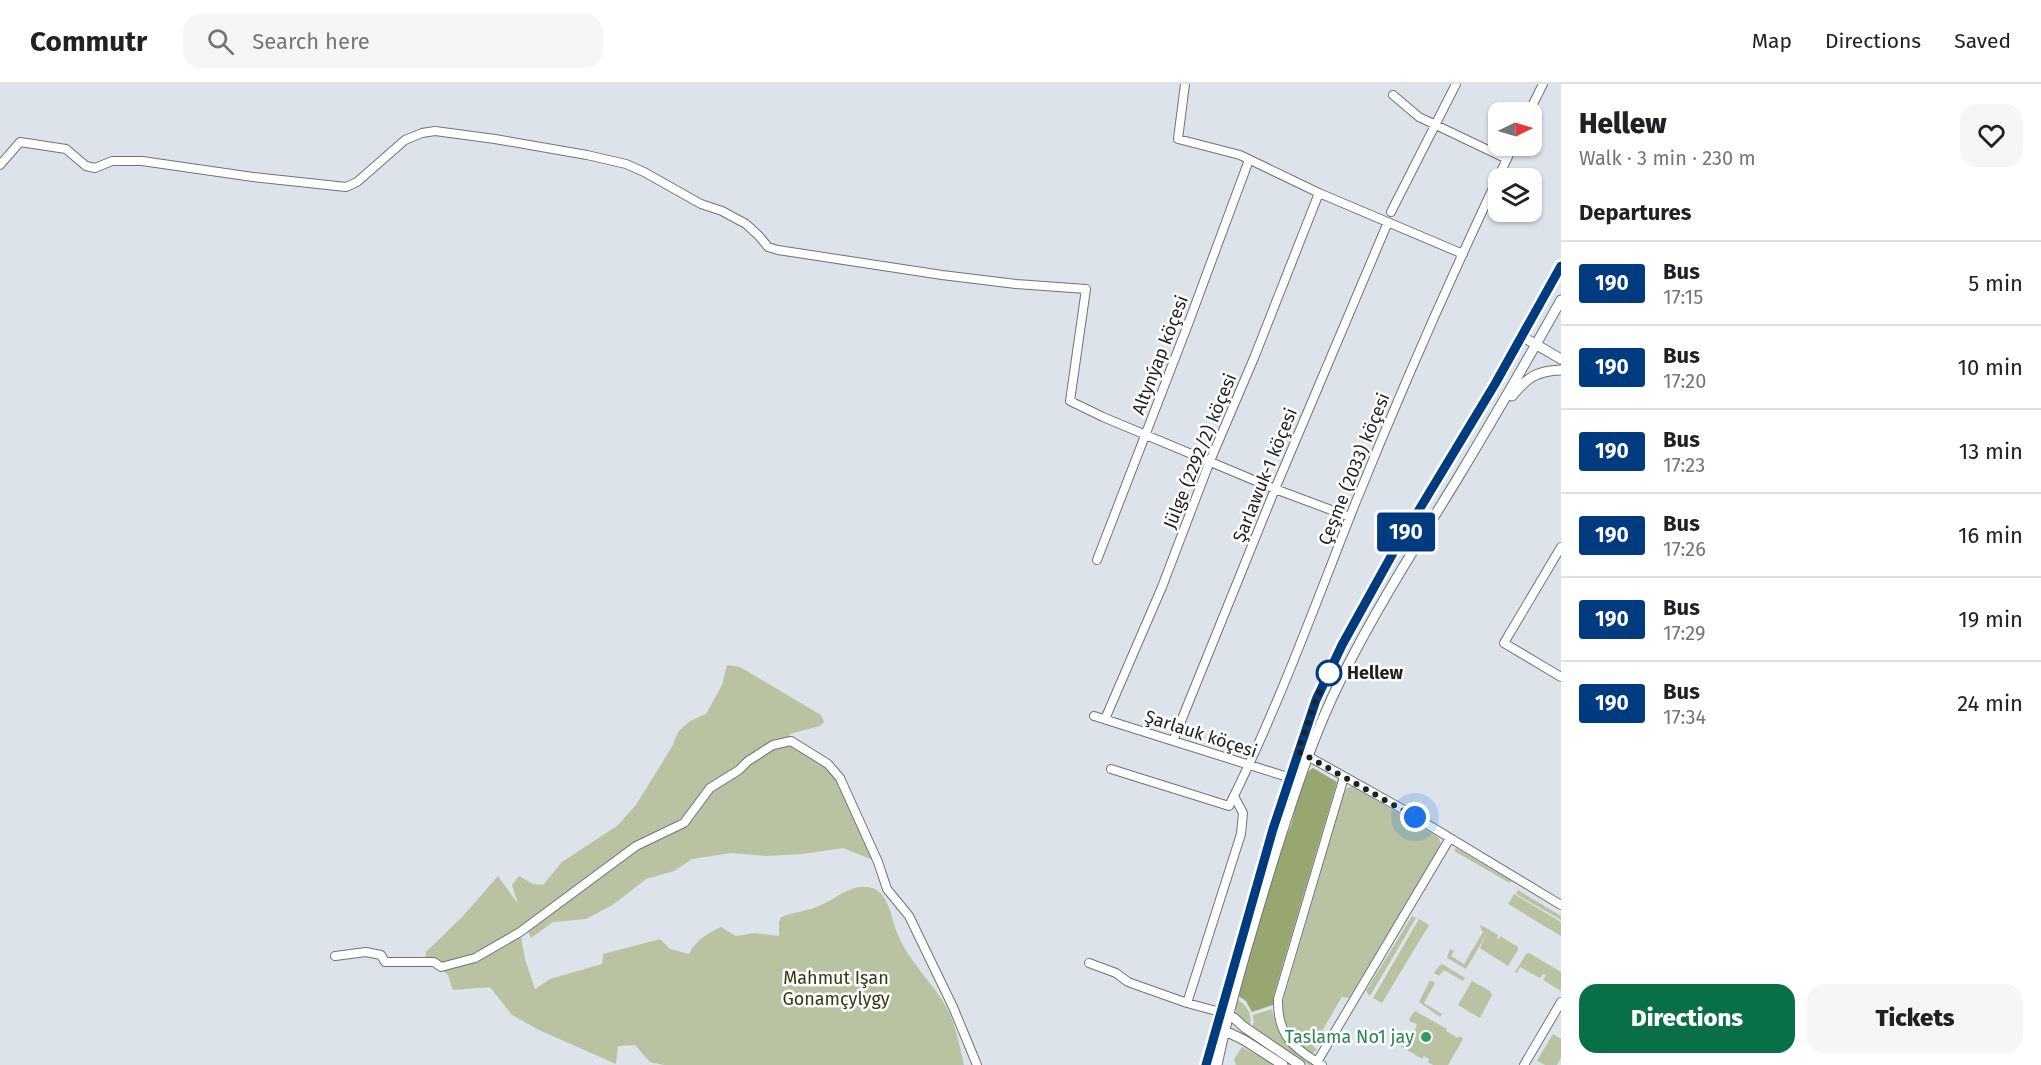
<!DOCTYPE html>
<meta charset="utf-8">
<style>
:root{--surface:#fff;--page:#f6f6f6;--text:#202124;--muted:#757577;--line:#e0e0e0;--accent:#086f46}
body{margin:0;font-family:"Fira Sans",sans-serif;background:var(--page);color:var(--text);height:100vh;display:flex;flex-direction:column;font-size:22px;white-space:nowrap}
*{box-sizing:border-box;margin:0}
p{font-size:20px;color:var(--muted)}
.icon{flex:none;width:33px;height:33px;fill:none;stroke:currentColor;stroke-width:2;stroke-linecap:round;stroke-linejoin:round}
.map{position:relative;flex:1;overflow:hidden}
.details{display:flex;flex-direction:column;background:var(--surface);width:480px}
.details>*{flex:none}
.badge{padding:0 12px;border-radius:4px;font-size:21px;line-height:39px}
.needle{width:39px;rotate:85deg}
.controls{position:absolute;left:1488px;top:18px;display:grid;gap:12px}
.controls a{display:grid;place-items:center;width:54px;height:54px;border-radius:12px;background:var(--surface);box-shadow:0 2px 4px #0004;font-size:30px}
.you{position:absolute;width:30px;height:30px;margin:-15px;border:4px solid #fff;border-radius:50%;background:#1a73e8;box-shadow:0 0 0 9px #1a73e833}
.map>.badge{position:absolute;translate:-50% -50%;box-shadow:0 0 0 3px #fff}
h2{padding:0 18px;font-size:22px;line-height:54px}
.round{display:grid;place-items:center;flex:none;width:63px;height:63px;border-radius:18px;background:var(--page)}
.headline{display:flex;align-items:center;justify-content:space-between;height:102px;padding:0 18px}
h1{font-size:28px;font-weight:800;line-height:45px}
.action{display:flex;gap:12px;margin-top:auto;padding:12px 18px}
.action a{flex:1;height:69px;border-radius:18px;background:var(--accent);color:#fff;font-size:24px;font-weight:800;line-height:69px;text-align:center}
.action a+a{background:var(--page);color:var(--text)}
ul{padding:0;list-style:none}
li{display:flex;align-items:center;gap:18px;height:84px;padding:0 18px;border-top:2px solid var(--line)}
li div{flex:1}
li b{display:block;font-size:22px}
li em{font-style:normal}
li .badge{min-width:66px;font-weight:700;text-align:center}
header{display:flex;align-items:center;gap:36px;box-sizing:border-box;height:84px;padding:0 30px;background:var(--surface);border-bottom:2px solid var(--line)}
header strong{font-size:28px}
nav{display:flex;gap:33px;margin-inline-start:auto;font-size:21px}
.search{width:420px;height:54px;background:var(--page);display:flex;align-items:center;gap:15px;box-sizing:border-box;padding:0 21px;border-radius:18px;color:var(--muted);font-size:22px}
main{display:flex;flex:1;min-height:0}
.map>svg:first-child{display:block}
.green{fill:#b9c2a1}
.forest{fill:#98a670}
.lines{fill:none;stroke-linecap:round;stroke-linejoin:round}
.minor-casing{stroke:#6d747a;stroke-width:10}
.major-casing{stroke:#6d747a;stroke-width:11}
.minor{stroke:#fff;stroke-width:8}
.major{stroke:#fff;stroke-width:9}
.line-casing{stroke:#fff;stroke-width:14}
.line{stroke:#003b80;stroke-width:9}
.walk{stroke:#1e2123;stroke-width:6;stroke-dasharray:0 10.8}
.stop-dot{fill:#fff;stroke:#003b80;stroke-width:3}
.leisure-dot{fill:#2e9e5b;stroke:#fff;stroke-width:2}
.labels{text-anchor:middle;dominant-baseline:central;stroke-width:5;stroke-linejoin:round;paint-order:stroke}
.street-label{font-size:18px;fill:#1e2123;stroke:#fff}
.stop-label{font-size:18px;font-weight:bold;fill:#1e2123;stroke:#fff;text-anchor:start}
.park-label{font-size:18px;fill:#313a10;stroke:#fff}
.leisure-label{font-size:18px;fill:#27864d;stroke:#fff;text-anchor:end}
</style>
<header>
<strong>Commutr</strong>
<div class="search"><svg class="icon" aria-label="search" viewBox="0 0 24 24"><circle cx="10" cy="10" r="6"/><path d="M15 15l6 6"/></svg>Search here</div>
<nav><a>Map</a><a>Directions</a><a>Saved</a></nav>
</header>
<main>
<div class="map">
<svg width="1561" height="981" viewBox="0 0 1561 981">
<rect width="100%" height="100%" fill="#dce3ea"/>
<path class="green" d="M727 581 740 583 821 631 824 638 820 642 790 650 788 660C804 669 821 677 834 691 850 709 863 752 873 776L843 764 802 770 768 772 731 769 692 775 674 787 646 795 614 820 586 835 553 838 531 854 526 843 520 847 525 875 535 905 550 895 602 880 603 870 660 855 670 865 689 870C696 856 708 849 721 843L736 852 754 849 779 852V838L781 833C794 828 809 827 821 821 837 814 853 798 872 804 890 810 891 836 898 851 910 880 935 900 949 928 956 943 960 964 964 981H664L650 978 635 961 618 962 616 980 541 947 512 931 490 903 453 906 448 891 434 878 425 879 426 868 463 832 498 792 518 820 512 801 519 792 533 800 543 801 562 778 617 742 636 721 673 661 678 648 690 637 706 630 722 601Z
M1353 702 1439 754 1441 761 1349 914 1342 913 1313 962 1317 966 1313 969C1291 959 1282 941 1283 917L1344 709 1347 704Z
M1456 764 1511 797 1510 799 1454 767Z
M1518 806 1561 832V836L1516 810Z
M1514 810 1561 838V852L1508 820Z
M1412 832 1416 834 1370 912 1366 907Z
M1419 835 1429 841 1382 919 1373 914Z
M1481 841 1498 851 1497 854 1499 855 1500 852 1518 863V866L1508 882 1480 864 1488 848 1466 885 1447 874 1450 865 1454 867 1451 872 1464 880 1483 848 1480 843Z
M1529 869 1561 888V907L1543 896 1546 891 1543 890 1540 894 1520 883 1517 889 1515 888 1526 870Z
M1442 880 1465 894 1463 897 1444 886 1439 892 1434 889 1439 882Z
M1430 896 1435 899 1424 919 1442 930 1440 933 1419 918Z
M1472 897 1490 907 1492 911 1480 934 1458 921Z
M1235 915C1246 919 1254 931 1249 943L1236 929Z
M1272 925C1278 955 1289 966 1315 981H1309L1251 945 1254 938 1253 931Z
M1415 927 1447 945 1446 947 1458 954 1460 952 1463 955 1448 981H1433L1428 978 1429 975 1424 972 1422 975 1401 962 1404 956 1410 959 1416 950 1414 949 1417 940 1411 938 1409 935Z
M1553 950 1561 955V974L1557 981H1545L1537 977Z
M1242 963 1276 981H1236L1234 975Z"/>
<path class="forest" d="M1313 684 1337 698 1274 910 1273 921 1252 928 1246 917 1237 911 1280 763C1284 756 1288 749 1291 741 1296 727 1298 691 1313 684Z"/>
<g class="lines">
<g class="minor-casing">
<path id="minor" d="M1185 0 1178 55 1240 71 1319 109 1463 170
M1393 11 1419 33 1507 75
M1529 28 1543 0
M0 81 20 58 66 65 86 82 95 84 112 77H142L253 93 346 103 357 98 405 56 422 49 435 47 495 55 587 71 626 80 644 88 701 120 722 127 746 140 759 152 768 163 778 166 942 191 1016 200 1086 205 1070 317 1103 333 1275 405 1350 433
M1391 128 1456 0
M1561 463 1504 559 1561 593
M1097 476 1187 243 1249 76
M1094 632 1294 695
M1105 635 1162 503 1210 377 1254 274 1319 109
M1173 657 1275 405 1388 138
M1304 670 1397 722 1561 821
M1111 685 1229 722C1278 624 1315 521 1355 420 1404 299 1457 179 1513 62
M335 872 366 868 381 871 385 878H434L441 883 475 874 520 848 636 762 684 739 710 704 739 686 748 677 773 661 791 657 828 680 840 694 878 778 887 805 909 832 953 923 977 981
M1089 879 1116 889 1128 898 1187 919 1220 928
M1187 919 1241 750 1243 729 1234 712
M1317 978 1450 754
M1322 981C1293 964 1277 951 1278 915L1344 693
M1524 981 1561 918"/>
</g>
<g class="major-casing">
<path id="major" d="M1523 253 1561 275
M1512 312C1528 293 1536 287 1561 286
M1225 930 1234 934 1244 943 1300 981
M1221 945 1244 956 1283 981
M1206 981 1273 745 1316 616 1342 561 1393 469 1495 300 1561 182
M1217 981C1231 914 1252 846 1272 780 1292 717 1311 656 1340 597 1374 528 1416 462 1456 397 1492 337 1527 277 1561 216"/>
</g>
<use href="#minor" class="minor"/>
<use href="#major" class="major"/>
</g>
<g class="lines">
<g class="line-casing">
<path id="line" d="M1206 981 1273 745 1316 616 1342 561 1393 469 1495 300 1561 182"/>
</g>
<use href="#line" class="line"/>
<path class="walk" d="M1329 589 1316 616 1298 667 1415 733"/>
</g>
<circle class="stop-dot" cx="1329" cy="589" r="12"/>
<circle class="leisure-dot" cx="1426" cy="953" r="6"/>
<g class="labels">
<g class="street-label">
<text transform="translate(1160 271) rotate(-69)">Altynýap köçesi</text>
<text transform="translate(1200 367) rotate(-68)">Jülge (2292/2) köçesi</text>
<text transform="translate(1354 385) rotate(-68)">Çeşme (2033) köçesi</text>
<text transform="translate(1265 391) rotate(-68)">Şarlawuk-1 köçesi</text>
<text transform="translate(1201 650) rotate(18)">Şarlauk köçesi</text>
</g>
<g class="stop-label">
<text x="1347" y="589">Hellew</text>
</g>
<g class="park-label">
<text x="836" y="894">Mahmut Işan<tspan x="836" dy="21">Gonamçylygy</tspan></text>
</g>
<g class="leisure-label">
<text x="1414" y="953">Taslama No1 jay</text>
</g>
</g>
</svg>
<div class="controls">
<a><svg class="needle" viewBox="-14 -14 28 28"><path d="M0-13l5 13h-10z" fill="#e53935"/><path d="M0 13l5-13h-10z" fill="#757577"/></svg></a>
<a><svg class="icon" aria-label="layers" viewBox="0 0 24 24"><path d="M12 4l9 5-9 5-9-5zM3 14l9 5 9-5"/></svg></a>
</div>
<div class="you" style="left:1415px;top:733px"></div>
<b class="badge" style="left:1406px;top:448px;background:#003b80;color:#fff">190</b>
</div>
<section class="details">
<div class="headline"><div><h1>Hellew</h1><p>Walk · 3 min · 230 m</p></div><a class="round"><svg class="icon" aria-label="heart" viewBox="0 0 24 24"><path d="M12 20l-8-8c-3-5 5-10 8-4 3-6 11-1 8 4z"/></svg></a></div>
<h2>Departures</h2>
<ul>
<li><span class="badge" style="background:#003b80;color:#fff">190</span><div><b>Bus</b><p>17:15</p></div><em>5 min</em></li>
<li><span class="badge" style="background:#003b80;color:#fff">190</span><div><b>Bus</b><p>17:20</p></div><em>10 min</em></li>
<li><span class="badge" style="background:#003b80;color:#fff">190</span><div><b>Bus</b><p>17:23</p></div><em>13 min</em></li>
<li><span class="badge" style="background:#003b80;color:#fff">190</span><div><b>Bus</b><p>17:26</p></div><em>16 min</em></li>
<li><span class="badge" style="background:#003b80;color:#fff">190</span><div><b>Bus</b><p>17:29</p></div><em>19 min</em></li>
<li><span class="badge" style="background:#003b80;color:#fff">190</span><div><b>Bus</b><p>17:34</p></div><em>24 min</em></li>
</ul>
<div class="action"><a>Directions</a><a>Tickets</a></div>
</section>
</main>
